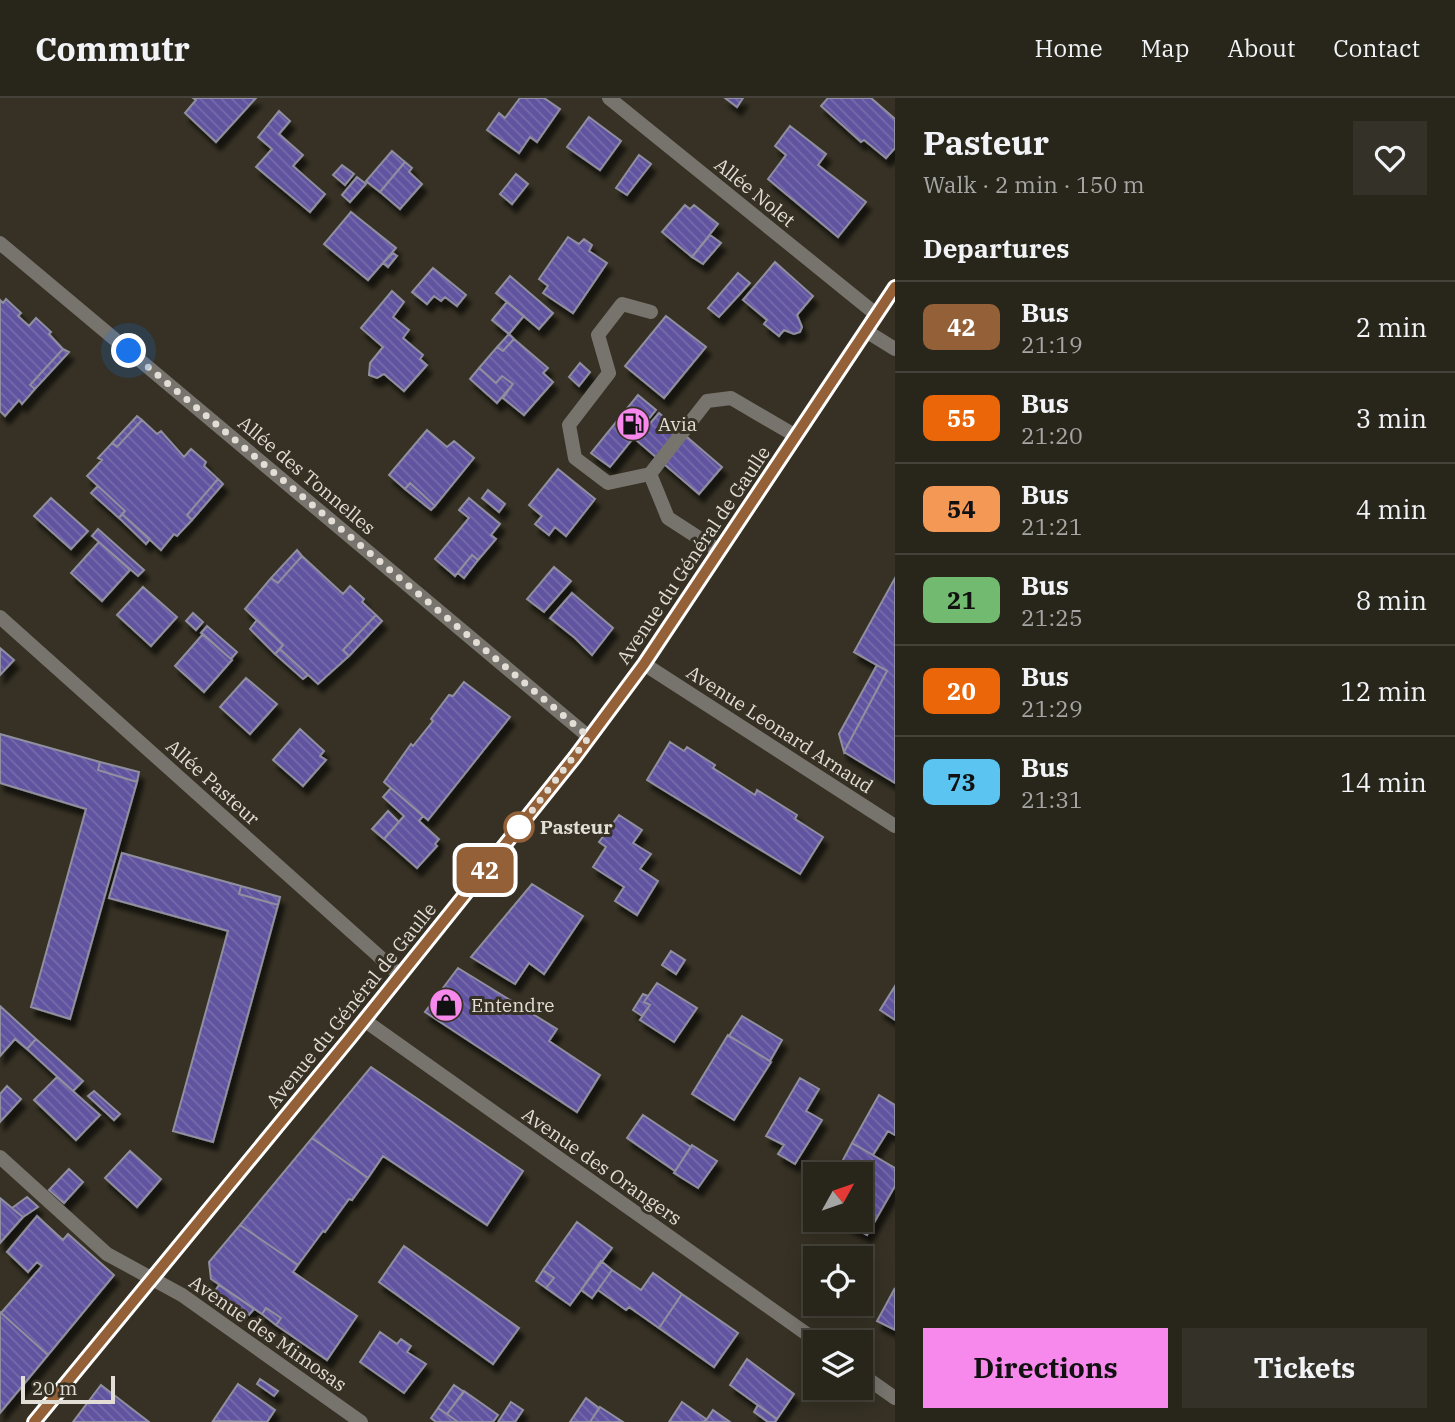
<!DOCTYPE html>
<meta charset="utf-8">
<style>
:root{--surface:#28251b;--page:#343128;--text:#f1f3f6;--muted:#a5a5a3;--line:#44423a;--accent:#f788ec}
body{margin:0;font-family:"IBM Plex Serif",serif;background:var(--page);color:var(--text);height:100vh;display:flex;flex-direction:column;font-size:26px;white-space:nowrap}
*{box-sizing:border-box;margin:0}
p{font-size:23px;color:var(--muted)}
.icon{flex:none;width:38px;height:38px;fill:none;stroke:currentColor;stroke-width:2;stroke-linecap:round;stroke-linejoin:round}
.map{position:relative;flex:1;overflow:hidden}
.side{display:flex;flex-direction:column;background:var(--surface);width:560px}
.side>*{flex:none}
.badge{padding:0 14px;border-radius:10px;font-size:24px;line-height:46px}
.needle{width:46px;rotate:50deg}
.controls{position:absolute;left:803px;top:1064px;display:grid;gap:14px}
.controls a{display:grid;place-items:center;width:70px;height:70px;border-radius:0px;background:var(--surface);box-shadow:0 4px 18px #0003,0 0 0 2px var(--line);font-size:35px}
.scale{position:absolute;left:21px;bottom:18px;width:94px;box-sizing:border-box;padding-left:7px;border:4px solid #e2ded6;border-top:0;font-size:19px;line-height:24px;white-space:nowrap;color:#e2ded6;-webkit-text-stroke:5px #363124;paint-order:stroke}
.you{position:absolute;width:35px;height:35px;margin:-18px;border:5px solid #fff;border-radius:50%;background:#1a73e8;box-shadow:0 0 0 10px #1a73e833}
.map>.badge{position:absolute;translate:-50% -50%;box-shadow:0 0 0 4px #fff}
h2{padding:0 28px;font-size:26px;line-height:63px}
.round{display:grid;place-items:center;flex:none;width:74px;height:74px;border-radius:0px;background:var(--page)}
.headline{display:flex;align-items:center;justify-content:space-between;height:119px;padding:0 28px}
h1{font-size:33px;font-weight:700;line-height:52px}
.cta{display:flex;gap:14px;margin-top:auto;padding:14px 28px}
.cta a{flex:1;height:80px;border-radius:0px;background:var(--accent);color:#111;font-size:28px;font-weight:700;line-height:80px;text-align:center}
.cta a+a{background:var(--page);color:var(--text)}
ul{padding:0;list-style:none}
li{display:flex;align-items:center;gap:21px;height:91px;padding:0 28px;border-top:2px solid var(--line)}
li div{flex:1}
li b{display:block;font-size:26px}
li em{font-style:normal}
li .badge{min-width:77px;font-weight:700;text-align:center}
header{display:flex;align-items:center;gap:42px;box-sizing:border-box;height:98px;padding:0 35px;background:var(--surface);border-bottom:2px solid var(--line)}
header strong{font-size:33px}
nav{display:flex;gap:38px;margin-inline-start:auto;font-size:24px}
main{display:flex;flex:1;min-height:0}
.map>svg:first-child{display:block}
.building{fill:url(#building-back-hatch);stroke:#908f9f;stroke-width:2;filter:url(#shadow)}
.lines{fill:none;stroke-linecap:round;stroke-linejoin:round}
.lane{stroke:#77736d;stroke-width:14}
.street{stroke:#77736d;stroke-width:14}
.secondary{stroke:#9f988e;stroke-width:14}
.line-casing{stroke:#fff;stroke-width:16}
.line{stroke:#936037;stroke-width:10}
.walk{stroke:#e2ded6;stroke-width:7;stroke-dasharray:0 12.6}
.stop-dot{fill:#fff;stroke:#936037;stroke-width:3.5}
.labels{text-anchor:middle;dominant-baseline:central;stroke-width:6;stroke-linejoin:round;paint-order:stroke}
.street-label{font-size:19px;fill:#e2ded6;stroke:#363124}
.poi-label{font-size:19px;fill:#e2ded6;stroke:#363124;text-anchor:start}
.stop-label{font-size:19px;font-weight:bold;fill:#e2ded6;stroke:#363124;text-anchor:start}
</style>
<header>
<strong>Commutr</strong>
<nav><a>Home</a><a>Map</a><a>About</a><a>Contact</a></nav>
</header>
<main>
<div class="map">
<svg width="895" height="1324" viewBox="0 0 895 1324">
<defs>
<pattern id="building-back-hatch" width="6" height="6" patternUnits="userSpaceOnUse" patternTransform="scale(1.75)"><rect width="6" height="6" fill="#61539f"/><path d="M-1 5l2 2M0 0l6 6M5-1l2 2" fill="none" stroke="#776bac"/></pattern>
<filter id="shadow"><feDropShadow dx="4.5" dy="8" stdDeviation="2" flood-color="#0009"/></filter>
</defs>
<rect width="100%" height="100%" fill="#363124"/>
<path class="building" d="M193 0H256L216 44 185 15 196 2Z
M520 0H544L560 11 537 44 530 39 519 55 487 32 499 15 505 20Z
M725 0H743L737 9Z
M828 0H871L895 21V50L886 60 864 42 861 44 821 8Z
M279 13 290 23 279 36 303 57 293 68 325 96 310 114 256 69 272 51 258 39Z
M589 19 621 43 600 72 567 49Z
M790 28 826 56 818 67 866 104 838 139 768 81 786 57 775 48Z
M392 53 405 64 380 94 366 83Z
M639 57 651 66 627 97 616 90Z
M405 64 412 70 409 74 422 86 400 111 380 94Z
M342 67 354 76 345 87 333 77Z
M516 76 528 86 512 106 500 96Z
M357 79 366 86 350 104 342 97Z
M685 107 690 111 694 107 718 126 692 159 662 134Z
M351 114 396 150 368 182 324 146Z
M710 137 721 145 703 166 692 159Z
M568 139 579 146 584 141 592 147 589 153 607 165 573 215 543 195 548 188 539 181Z
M393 155 397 158 388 169 383 165Z
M775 164 813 198 797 217 802 229 800 234 794 236 784 232 779 238 764 226 767 222 743 202Z
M433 170 466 197 457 208 445 199 441 203 434 198 427 206 412 194Z
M738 175 750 185 719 219 708 210Z
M510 178 553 215 539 231 496 195Z
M392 193 404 204 393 219 409 232 403 240 423 257 420 261 427 267 404 293 384 276 377 280 369 277 370 265 383 249 361 230Z
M6 201 21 215 18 218 29 228 36 220 51 234 49 236 63 251 30 287 35 291 22 306 19 302 5 318 0 313V202L3 205Z
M507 204 524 218 509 236 492 222Z
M666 218 706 249 664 300 625 268Z
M509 236 514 241 503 253 497 249Z
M514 241 548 270 543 275 553 284 524 317 503 300 513 286 502 278 496 285 479 270 497 249 503 253Z
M63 251 69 254 35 291 30 287Z
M580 265 590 274 579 288 569 279Z
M479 270 496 285 502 278 513 286 497 305 470 281Z
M638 297 656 312 610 369 591 355Z
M659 315 722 369 699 396 636 342Z
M137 318 142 322 117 349 112 345Z
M142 322 157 336 161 333 184 359 191 351 206 364 204 368 218 381 187 417 192 422 177 438 174 436 161 452 122 416 125 413 87 378 102 362 98 360 112 345 117 349Z
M427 332 447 349 454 343 474 360 435 408 410 385 405 391 389 377Z
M558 371 595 401 566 438 555 429 549 437 535 426 542 418 529 407Z
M218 381 223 386 192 422 187 417Z
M410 385 435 408 431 412 405 391Z
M98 388 125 413 119 420 91 395Z
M488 392 505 406 499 414 482 400Z
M51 400 88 433 71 451 34 418Z
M469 400 500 426 491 437 496 441 478 462 472 457 455 478 435 461 469 420 459 412Z
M122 416 150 441 146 446 119 420Z
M98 431 144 472 138 478 92 438Z
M99 444 130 472 102 503 71 475Z
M297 452 302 458 278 485 271 480Z
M472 457 478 462 464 480 458 475Z
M302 458 343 496 350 488 364 501 362 504 376 517 343 552 349 558 318 586 280 551 283 547 245 511 271 480 278 485Z
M554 469 571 483 544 514 527 501Z
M895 480V685L844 654 887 573 854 554Z
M143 489 177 519 151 548 117 517Z
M572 495 613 530 592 557 575 540 550 520Z
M193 515 203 524 196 532 186 523Z
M376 517 382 523 349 558 343 552Z
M257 522 283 547 275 556 250 531Z
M207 528 237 554 231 561 201 535Z
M203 536 232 562 204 594 175 568Z
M0 550 14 562 0 577Z
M280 551 308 577 303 581 275 556Z
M877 567 887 573 844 654 839 636Z
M246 580 277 606 250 636 220 609Z
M464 584 510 619 428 722 384 684 411 646 413 648 433 623 431 621 449 597 453 598Z
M300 631 324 653 320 658 326 662 303 688 273 662Z
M0 636 100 664 98 672 137 684 70 921 31 909 86 711 0 685Z
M670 644 684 653 687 649 715 667 713 670 755 697 757 692 797 717 795 721 823 739 800 776 647 682Z
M100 664 139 674 137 684 98 672Z
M391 690 423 718 419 723 439 741 435 746 437 748 417 770 384 741 404 718 383 699Z
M388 713 399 724 384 741 372 731Z
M619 717 642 732 633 745 651 756 640 771 658 783 637 817 615 803 624 789 593 769 606 749 599 744Z
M122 755 241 788 239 796 278 807 213 1044 173 1033 228 833 109 800Z
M532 786 583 818 544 876 529 865 515 886 471 859Z
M241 788 280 799 278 807 239 796Z
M671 853 685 862 676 876 662 867Z
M458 870 557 931 549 943 600 977 577 1014 425 914Z
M657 885 697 910 674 944 640 922 650 907 644 904Z
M895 888V922L880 912Z
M643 896 648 898 644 904 650 907 642 918 633 912Z
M0 908 36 941 27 951 15 941 0 958Z
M742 918 782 942 770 963 729 938Z
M728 937 771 964 734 1022 692 996Z
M36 941 83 983 73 993 27 951Z
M371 969 523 1073 487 1127 383 1058 368 1080 312 1040Z
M57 979 100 1017 76 1042 34 1002Z
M800 980 819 991 806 1013 822 1022 795 1066 778 1056 784 1047 766 1038Z
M7 988 21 1001 0 1024V996Z
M94 993 120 1016 114 1022 88 998Z
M879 997 895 1007V1037L888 1033 873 1057 852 1045Z
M643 1017 691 1049 675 1073 627 1040Z
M312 1040 368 1080 352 1102 349 1101 325 1134 323 1133 298 1167 240 1127Z
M852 1045 895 1070V1088L867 1137 840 1122H861V1076H846L851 1067 843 1062Z
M692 1047 717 1063 698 1090 674 1075Z
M130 1053 161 1081 137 1109 105 1080Z
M843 1062 851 1067 846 1076H835Z
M69 1071 83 1084 64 1105 49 1092Z
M27 1099 38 1109 23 1119 12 1110Z
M0 1100 23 1119 0 1145Z
M37 1118 63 1142 68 1136 114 1177 48 1257 1 1215 42 1168 37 1164 28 1174 7 1154Z
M577 1124 612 1150 570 1207 546 1190 554 1180 543 1172Z
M240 1127 298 1167 293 1174 357 1218 327 1262 276 1227 281 1220 266 1210 262 1216 211 1181 209 1164Z
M404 1148 519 1230 493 1266 379 1184Z
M601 1163 612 1172 592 1200 581 1192Z
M543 1172 554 1180 546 1190 536 1183Z
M612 1172 641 1192 653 1175 682 1196 659 1230 629 1209 626 1212 598 1192Z
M219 1187 254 1211 249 1217 215 1193Z
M895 1190V1232L877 1223Z
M682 1196 738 1235 714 1269 659 1230Z
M266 1210 281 1220 276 1227 262 1216Z
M0 1214 48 1257 0 1315Z
M380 1234 397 1246 401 1241 411 1248 407 1254 426 1266 404 1295 360 1264Z
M747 1261 794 1296 777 1321 730 1287Z
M260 1281 278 1293 274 1298 257 1286Z
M238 1286 275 1312 267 1324 213 1323Z
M101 1287 149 1324H73Z
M454 1287 464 1294 447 1316 438 1310Z
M464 1293 498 1317 493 1324H458L447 1316Z
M586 1300 599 1310 590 1324H570Z
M511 1304 523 1312 515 1324H498Z
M682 1304 706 1321 704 1324H669Z
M758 1307 777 1321 775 1324H768L754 1314Z
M600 1309 623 1324H590Z
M438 1310 447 1316 458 1324H436L431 1320Z
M713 1312 730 1324H705Z"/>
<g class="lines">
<path class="lane" d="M650 376 608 385 575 360 569 327 609 275 598 237 622 206 651 214
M719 453 668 420 650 376 707 303 731 300 796 338"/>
<path class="street" d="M609 0 877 217
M0 145 589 639
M866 233 895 251
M0 519 400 877
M644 566 895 728
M364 922 818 1244
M0 1059 107 1156 182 1197 361 1324
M861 1276 895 1300"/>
<path class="secondary" d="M34 1324 364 922 575 658 644 566 895 189"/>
</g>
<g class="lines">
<g class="line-casing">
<path id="line" d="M34 1324 350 940 575 659 644 566 895 189"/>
</g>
<use href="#line" class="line"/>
<path class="walk" d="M129 253 589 639 517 732 519 729"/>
</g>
<defs>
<g id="fuel-disc" transform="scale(1.75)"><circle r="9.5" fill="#f788ec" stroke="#363124"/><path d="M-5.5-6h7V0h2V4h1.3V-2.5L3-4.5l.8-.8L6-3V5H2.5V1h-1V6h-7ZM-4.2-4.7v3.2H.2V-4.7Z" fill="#111"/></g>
<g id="shop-disc" transform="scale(1.75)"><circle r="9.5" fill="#f788ec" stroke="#363124"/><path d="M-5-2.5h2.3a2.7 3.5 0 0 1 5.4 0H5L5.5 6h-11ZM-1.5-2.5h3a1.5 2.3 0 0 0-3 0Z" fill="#111"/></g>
</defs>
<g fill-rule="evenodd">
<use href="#fuel-disc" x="633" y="326"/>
<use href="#shop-disc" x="446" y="907"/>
</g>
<circle class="stop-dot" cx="519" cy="729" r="14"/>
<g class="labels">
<g class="street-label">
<text transform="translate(755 94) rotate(39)">Allée Nolet</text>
<text transform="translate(307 377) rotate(40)">Allée des Tonnelles</text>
<text transform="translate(693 457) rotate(-56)">Avenue du Général de Gaulle</text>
<text transform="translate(780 631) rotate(33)">Avenue Leonard Arnaud</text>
<text transform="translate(213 684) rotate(42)">Allée Pasteur</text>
<text transform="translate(351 907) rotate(-51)">Avenue du Général de Gaulle</text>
<text transform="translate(602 1068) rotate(35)">Avenue des Orangers</text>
<text transform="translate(268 1235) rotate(35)">Avenue des Mimosas</text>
</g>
<g class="poi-label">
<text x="658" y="326">Avia</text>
<text x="471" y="907">Entendre</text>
</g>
<g class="stop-label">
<text x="540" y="729">Pasteur</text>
</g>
</g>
</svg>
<div class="controls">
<a><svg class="needle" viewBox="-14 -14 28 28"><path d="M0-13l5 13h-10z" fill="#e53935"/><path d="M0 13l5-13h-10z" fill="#a5a5a3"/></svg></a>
<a><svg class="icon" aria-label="locate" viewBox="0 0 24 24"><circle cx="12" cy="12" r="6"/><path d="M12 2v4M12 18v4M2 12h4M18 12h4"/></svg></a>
<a><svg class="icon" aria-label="layers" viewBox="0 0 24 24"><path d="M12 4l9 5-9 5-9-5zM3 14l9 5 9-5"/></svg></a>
</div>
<div class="scale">20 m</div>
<div class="you" style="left:129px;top:253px"></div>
<b class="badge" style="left:485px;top:772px;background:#936037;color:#fff">42</b>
</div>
<section class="side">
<div class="headline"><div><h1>Pasteur</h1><p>Walk · 2 min · 150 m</p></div><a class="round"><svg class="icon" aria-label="heart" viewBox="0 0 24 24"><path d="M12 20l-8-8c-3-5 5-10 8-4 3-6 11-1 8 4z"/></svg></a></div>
<h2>Departures</h2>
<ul>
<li><span class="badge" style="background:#936037;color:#fff">42</span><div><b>Bus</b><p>21:19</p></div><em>2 min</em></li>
<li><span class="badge" style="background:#ea6608;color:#fff">55</span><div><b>Bus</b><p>21:20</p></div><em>3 min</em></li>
<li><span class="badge" style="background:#f49855;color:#111">54</span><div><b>Bus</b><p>21:21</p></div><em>4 min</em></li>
<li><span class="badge" style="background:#72ba6f;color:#111">21</span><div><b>Bus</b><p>21:25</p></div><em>8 min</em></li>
<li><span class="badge" style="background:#eb6608;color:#fff">20</span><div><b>Bus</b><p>21:29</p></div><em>12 min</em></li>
<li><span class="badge" style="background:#5bc4f1;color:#111">73</span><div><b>Bus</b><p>21:31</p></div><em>14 min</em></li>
</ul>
<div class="cta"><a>Directions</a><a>Tickets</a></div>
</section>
</main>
